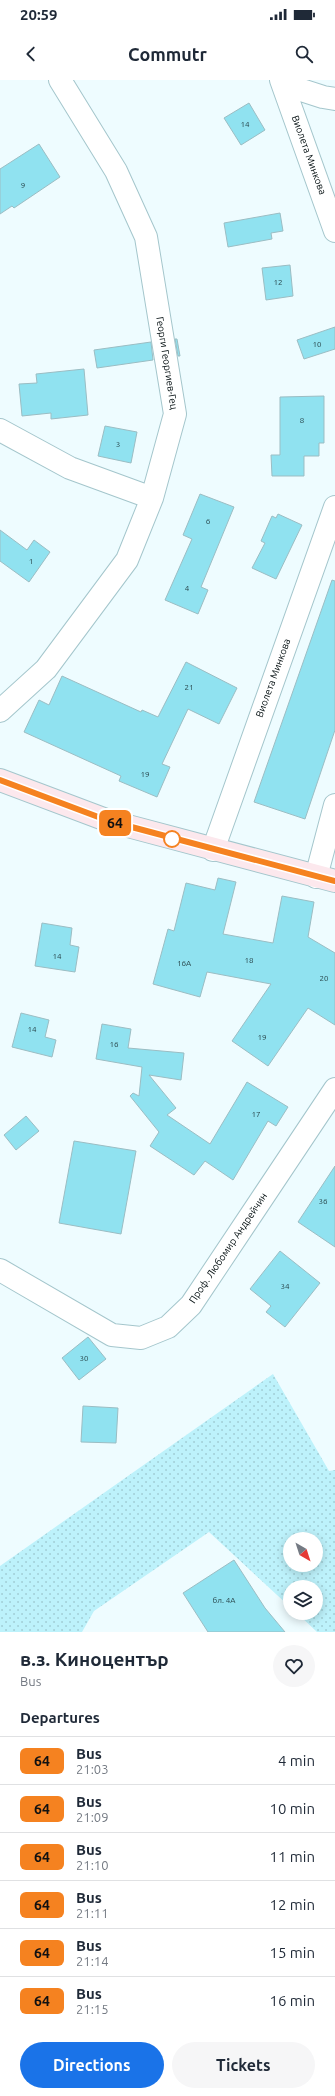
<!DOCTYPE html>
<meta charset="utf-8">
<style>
:root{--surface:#fff;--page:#f6f6f7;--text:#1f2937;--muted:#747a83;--line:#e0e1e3;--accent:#1a73e8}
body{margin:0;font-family:Ubuntu,sans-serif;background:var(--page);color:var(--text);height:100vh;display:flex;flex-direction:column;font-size:15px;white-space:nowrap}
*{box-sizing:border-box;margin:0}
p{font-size:13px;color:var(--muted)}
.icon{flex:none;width:22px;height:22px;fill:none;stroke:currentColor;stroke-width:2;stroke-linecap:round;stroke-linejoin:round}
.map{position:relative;height:1552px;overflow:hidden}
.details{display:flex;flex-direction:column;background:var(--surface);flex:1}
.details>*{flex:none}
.badge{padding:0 8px;border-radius:6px;font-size:14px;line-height:26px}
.needle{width:26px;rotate:141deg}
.controls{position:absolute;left:283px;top:1452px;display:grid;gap:8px}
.controls a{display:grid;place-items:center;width:40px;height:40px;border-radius:50%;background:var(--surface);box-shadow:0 2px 10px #0003;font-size:20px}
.map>.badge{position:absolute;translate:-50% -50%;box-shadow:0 0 0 2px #fff}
h2{padding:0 20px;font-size:15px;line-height:36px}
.round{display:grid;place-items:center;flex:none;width:42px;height:42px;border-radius:21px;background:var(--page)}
.overview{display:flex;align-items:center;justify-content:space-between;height:68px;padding:0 20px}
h1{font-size:19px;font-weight:600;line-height:30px}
.action{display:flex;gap:8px;margin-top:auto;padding:8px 20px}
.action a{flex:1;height:46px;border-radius:24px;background:var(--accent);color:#fff;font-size:16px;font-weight:600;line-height:46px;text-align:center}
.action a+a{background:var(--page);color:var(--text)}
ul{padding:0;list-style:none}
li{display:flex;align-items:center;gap:12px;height:48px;padding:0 20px;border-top:1px solid var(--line)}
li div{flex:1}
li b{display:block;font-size:15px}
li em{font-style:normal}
li .badge{min-width:44px;font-weight:700;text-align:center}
.status{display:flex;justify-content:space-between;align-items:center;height:28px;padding:0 20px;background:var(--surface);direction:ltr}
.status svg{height:11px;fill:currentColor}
header{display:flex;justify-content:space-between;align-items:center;height:52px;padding:0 20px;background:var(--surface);font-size:18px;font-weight:600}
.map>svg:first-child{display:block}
.garden{fill:url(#garden-dots);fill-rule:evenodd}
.building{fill:#90e2f0;stroke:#9bbdc3}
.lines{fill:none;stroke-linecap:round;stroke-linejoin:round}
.street-casing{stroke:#a4c6cc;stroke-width:24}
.secondary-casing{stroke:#a4c6cc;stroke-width:24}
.street{stroke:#fff;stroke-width:22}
.secondary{stroke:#fce8ed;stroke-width:22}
.line-casing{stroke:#fff;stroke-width:9}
.line{stroke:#f58220;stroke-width:6}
.stop-dot{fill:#fff;stroke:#f58220;stroke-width:2}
.labels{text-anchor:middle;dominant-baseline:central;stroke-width:3.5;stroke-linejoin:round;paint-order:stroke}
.number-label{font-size:8px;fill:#274449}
.street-label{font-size:10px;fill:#040f11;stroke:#fff}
</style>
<div class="status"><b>20:59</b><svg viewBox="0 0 49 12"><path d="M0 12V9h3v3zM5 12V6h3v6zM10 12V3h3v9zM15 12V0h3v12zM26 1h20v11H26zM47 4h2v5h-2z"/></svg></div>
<header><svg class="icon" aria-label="back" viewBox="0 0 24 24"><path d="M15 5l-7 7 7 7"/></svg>Commutr<svg class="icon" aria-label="search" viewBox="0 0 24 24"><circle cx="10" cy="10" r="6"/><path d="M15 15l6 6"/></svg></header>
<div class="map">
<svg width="335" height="1552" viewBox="0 0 335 1552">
<defs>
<pattern id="garden-dots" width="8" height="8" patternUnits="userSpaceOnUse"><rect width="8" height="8" fill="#bdf2fb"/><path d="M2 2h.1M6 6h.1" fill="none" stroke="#a1ced6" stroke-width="1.8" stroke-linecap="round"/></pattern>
</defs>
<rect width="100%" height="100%" fill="#eefcff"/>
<path class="garden" d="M273 1294 329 1391 335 1390V1552H317L297 1533H316V1507H290V1527L209 1452 94 1531 82 1552H0V1486ZM290 1459H316V1485H290Z"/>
<path class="building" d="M249 23 265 50 241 65 224 38Z
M39 64 60 97 14 128 12 126 0 134V89Z
M280 133 283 151 271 153 272 159 228 167 224 143Z
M290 185 293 216 266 220 262 188Z
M335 247V269L304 279 297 260Z
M175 259H177L180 276H178Z
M151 262 153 280 97 288 94 270Z
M84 289 88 335 51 339V333L22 336 19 304 37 303 36 294Z
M324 316V363H319V376H304V396H272L271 375H280V317Z
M105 346 137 352 131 383 98 376Z
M200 414 234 427 201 507 208 510 198 534 165 520 192 459 183 455Z
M278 434 302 445 276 499 252 488 265 463 261 461 272 436 276 438Z
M0 450 27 470 34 460 50 472 29 502 0 481Z
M332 500 335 501V650L305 739 254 722Z
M186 582 237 608 219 644 188 629 162 684 170 687 157 717 119 701 121 696 24 652 39 620 49 625 62 596 141 632 142 630 158 637Z
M218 798 236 802 223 854 273 863 282 816 314 822 308 857 335 873V945L308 928 268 986 232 961 271 904 207 892 200 917 153 904 168 849 174 851 186 803 215 810Z
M42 843 72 848 70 865 79 867 75 892 35 886Z
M21 933 49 940 45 957 56 960 52 977 12 967Z
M102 944 131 949 128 968 184 973 181 1000 149 995 176 1028 167 1035 210 1064 247 1002 288 1027 276 1046 268 1041 233 1100 205 1081 194 1095 150 1066 159 1052 130 1016 133 1013 139 1016 142 987 96 979Z
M26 1036 39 1051 16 1070 4 1055Z
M74 1061 136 1071 121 1154 59 1143Z
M335 1086V1167L298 1142Z
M280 1171 320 1203 285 1247 266 1232 271 1226 250 1209Z
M88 1257 106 1279 79 1300 62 1278Z
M83 1326 118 1328 116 1363 81 1362Z
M234 1480 265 1528 285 1552H208L183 1513Z"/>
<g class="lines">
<g class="street-casing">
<path id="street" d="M281 0 335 151
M283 4 323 17 335 19
M0 350 70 388 152 418
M0 631 46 589 127 480 152 418 175 334 146 157 116 91 60 0
M213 770 335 427
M316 797 335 725
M0 1190 112 1255 141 1258 168 1247 191 1225 335 1009"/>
</g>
<g class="secondary-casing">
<path id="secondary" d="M0 700 109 741 335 801"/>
</g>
<use href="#street" class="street"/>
<use href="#secondary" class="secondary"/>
</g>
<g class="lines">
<g class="line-casing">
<path id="line" d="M0 700 109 741 335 801"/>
</g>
<use href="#line" class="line"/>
</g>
<circle class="stop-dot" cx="172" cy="759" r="8"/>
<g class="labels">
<g class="number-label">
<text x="245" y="44">14</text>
<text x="23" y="105">9</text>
<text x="278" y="202">12</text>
<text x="317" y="264">10</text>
<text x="302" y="340">8</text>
<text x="118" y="364">3</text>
<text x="208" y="441">6</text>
<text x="31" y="481">1</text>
<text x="187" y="508">4</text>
<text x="189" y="607">21</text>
<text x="145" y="694">19</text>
<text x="57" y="876">14</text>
<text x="249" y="880">18</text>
<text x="184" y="883">16А</text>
<text x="324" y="898">20</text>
<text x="32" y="949">14</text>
<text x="262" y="957">19</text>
<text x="114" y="964">16</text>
<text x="256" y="1034">17</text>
<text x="323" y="1121">36</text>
<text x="285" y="1206">34</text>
<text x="84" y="1278">30</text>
<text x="224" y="1520">бл. 4А</text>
</g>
<g class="street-label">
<text transform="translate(309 75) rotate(70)">Виолета Минкова</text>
<text transform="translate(167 283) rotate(81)">Георги Георгиев-Гец</text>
<text transform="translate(273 598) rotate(-70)">Виолета Минкова</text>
<text transform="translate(228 1168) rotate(-56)">Проф. Любомир Андрейчин</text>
</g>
</g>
</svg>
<div class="controls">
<a><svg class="needle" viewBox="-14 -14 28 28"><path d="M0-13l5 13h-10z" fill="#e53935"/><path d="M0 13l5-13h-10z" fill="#747a83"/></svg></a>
<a><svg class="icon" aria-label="layers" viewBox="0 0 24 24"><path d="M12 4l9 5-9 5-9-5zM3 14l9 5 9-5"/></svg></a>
</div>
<b class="badge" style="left:115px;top:743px;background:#f58220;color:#111">64</b>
</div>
<section class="details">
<div class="overview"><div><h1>в.з. Киноцентър</h1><p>Bus</p></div><a class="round"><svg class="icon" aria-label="heart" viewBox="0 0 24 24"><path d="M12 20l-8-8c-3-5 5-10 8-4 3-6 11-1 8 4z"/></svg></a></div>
<h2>Departures</h2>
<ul>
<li><span class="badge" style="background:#f58220;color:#111">64</span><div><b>Bus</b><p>21:03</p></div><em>4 min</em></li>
<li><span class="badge" style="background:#f58220;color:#111">64</span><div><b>Bus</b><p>21:09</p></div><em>10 min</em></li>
<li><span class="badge" style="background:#f58220;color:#111">64</span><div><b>Bus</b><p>21:10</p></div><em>11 min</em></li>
<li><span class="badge" style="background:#f58220;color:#111">64</span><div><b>Bus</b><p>21:11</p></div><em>12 min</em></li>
<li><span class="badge" style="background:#f58220;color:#111">64</span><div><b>Bus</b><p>21:14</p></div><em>15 min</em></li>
<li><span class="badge" style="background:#f58220;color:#111">64</span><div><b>Bus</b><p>21:15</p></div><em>16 min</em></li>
</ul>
<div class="action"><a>Directions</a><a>Tickets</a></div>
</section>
